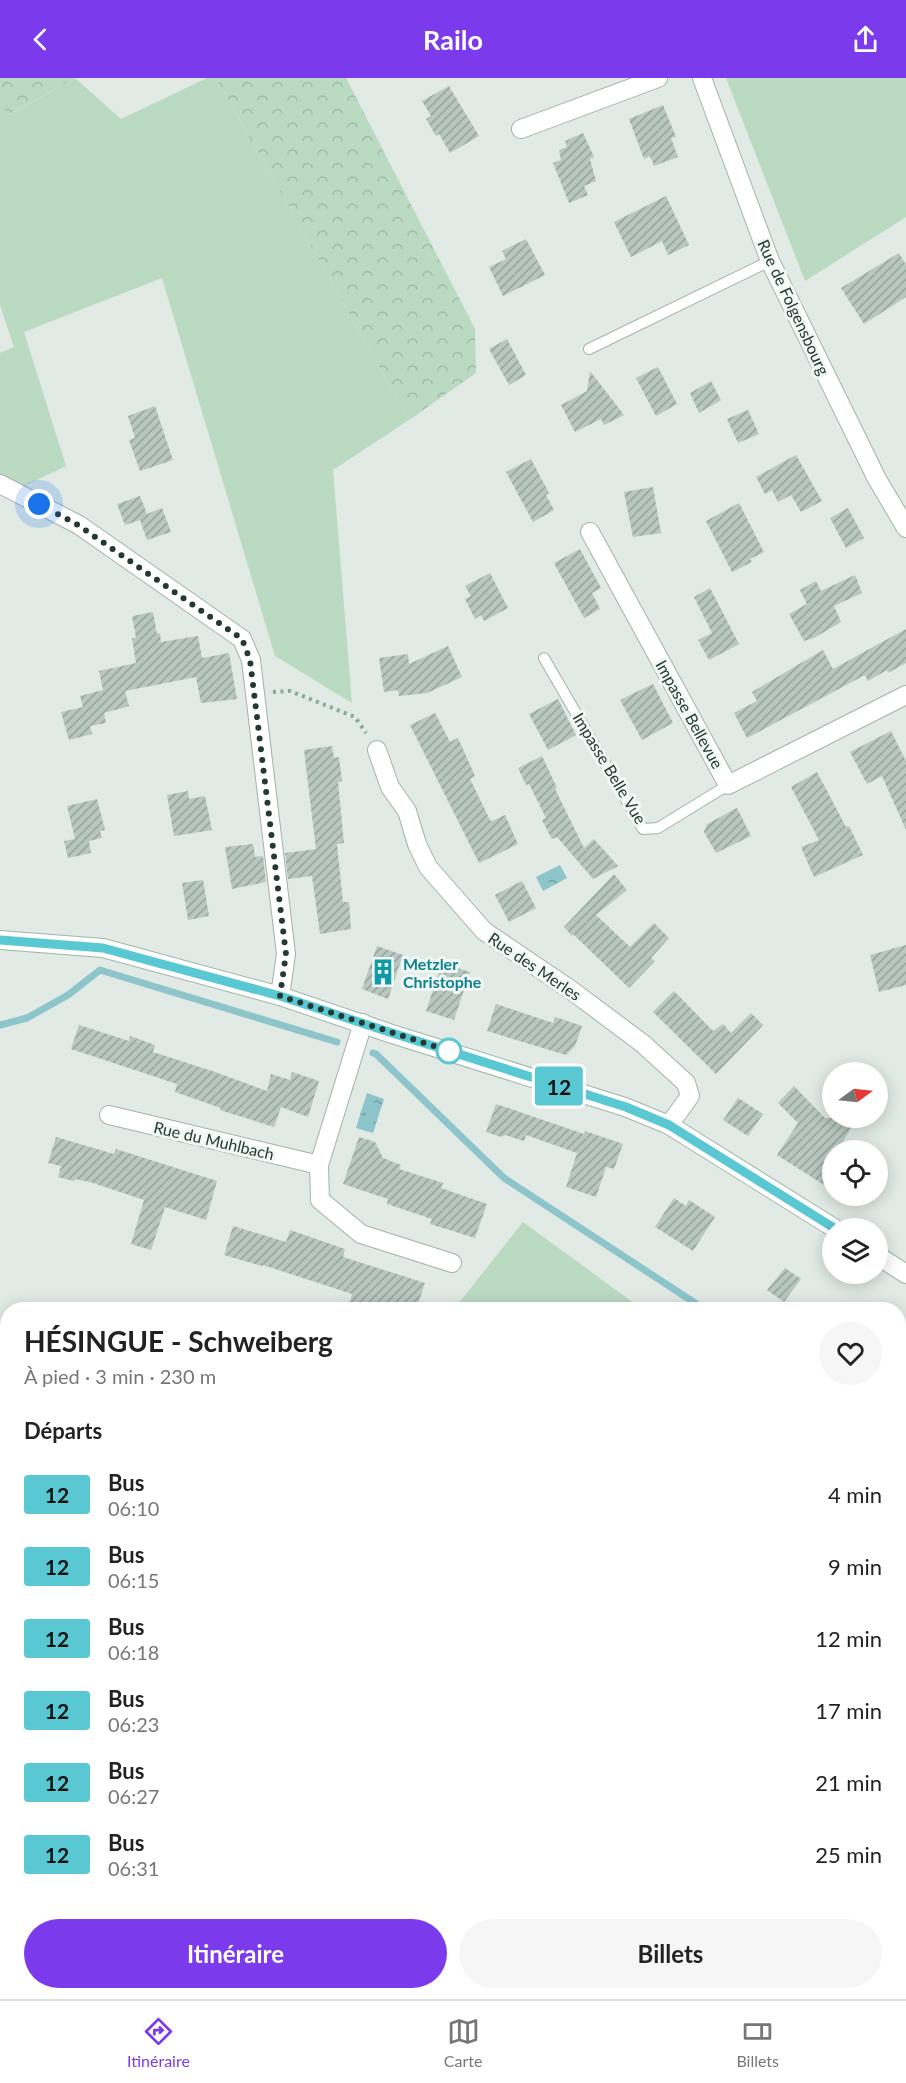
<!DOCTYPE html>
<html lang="fr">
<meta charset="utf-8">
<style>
:root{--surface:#fff;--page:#f6f6f6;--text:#222;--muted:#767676;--line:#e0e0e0;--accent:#7c3aed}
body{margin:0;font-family:Lato,sans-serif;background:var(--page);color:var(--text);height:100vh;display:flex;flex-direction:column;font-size:22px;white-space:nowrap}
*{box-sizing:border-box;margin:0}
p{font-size:20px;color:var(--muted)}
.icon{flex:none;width:33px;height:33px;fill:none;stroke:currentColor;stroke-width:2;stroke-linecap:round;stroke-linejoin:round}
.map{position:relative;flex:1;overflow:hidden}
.panel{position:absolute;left:0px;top:1224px;width:906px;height:698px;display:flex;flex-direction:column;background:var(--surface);border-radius:24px 24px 0 0;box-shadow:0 3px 15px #0003}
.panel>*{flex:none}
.badge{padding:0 12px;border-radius:4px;font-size:21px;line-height:39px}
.needle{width:39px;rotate:75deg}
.controls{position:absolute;left:822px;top:984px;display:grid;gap:12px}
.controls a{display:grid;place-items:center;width:66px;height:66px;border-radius:50%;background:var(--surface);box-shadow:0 3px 15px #0003;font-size:30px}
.you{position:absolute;width:30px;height:30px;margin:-15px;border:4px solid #fff;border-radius:50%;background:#1a73e8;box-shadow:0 0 0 9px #1a73e833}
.map>.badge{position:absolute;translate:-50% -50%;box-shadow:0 0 0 3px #fff}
h2{padding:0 24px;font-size:22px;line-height:54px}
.round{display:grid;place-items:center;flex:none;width:63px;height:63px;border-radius:32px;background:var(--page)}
.head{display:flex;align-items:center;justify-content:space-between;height:102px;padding:0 24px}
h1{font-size:28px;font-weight:700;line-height:45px}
.primary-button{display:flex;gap:12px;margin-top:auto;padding:12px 24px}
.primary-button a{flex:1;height:69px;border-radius:36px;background:var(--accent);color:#fff;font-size:24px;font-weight:700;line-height:69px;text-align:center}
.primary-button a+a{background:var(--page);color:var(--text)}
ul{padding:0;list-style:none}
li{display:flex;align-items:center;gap:18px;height:72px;padding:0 24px}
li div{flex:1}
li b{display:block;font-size:22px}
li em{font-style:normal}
li .badge{min-width:66px;font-weight:700;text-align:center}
header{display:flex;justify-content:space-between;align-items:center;height:78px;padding:0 24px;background:var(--accent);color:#fff;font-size:27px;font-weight:700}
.tabs{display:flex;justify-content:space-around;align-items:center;height:84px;border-top:2px solid var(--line);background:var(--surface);font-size:16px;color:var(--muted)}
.tabs a{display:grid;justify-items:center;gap:3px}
.tabs .current{color:var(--accent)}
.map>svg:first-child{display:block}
.grass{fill:#bbdac2}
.forest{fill:url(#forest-crowns)}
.water{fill:url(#water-ripples)}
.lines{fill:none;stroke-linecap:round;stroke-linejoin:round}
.stream{stroke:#8dc5cb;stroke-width:7}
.building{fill:url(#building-hatch)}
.lane-casing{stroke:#a4b1ac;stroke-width:12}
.street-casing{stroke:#a4b1ac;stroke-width:20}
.secondary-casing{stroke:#a1b5ac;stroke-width:20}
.path{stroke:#84ab9c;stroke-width:4;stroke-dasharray:3 4.5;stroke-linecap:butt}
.lane{stroke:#fff;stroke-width:10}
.street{stroke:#fff;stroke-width:18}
.secondary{stroke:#fff;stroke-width:18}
.line-casing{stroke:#fff;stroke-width:14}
.line{stroke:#5ac8d2;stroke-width:9}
.walk{stroke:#233932;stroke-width:6;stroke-dasharray:0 10.8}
.stop-dot{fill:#fff;stroke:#5ac8d2;stroke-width:3}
.labels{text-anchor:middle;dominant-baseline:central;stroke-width:6;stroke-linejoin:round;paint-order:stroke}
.street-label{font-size:16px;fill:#233932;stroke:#f1f7f4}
.culture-label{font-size:16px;font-weight:bold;fill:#0d838f;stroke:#f1f7f4;text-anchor:start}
</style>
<header><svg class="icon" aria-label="back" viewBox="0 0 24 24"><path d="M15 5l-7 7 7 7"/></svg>Railo<svg class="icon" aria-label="share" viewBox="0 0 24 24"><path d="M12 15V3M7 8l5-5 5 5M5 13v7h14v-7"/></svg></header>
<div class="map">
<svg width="906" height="1921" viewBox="0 0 906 1921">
<defs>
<pattern id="forest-crowns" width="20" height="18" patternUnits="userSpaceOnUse" patternTransform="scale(1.5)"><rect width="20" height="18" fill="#bbdac2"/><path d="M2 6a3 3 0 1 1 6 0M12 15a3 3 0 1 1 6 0" fill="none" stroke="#a0bca7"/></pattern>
<pattern id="water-ripples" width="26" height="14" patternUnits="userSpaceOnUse" patternTransform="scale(1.5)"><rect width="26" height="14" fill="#8dc5cb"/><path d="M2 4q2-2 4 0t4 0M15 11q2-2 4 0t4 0" fill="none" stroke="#73a1a5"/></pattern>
<pattern id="building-hatch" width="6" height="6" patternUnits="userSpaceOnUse" patternTransform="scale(1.5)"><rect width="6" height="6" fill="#b9c7c1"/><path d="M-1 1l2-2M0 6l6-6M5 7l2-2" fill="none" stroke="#96a39d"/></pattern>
</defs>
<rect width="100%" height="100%" fill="#e1eae5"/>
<path class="grass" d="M75 0 121 41 207 0H216L409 342 333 392 352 625 275 578 162 200 24 254 66 388 22 409 0 398V275L14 269 0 227V21L9 37Z
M726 0H906V139L805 203Z
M523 1144 642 1231H454Z
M87 1225 105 1231H58Z
M7 1243H8L7 1365 0 1361V1244Z
M899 1810 906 1818V1921H484L482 1914H898Z"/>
<path class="forest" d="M0 0H75L8 37 0 21Z
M216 0H346L475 251 476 295 409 342Z
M0 1361 7 1365V1476L0 1475Z"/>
<path class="water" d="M560 787 567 800 543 813 536 799Z
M367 1015 384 1021 373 1055 356 1050Z"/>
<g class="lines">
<path class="stream" d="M0 947 27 940 68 917 100 892 337 964
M373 975 376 976 504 1100 695 1225 699 1232
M898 1524 906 1536"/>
</g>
<path class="building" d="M449 8 479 58 450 75 439 56 436 58 426 41 431 38 422 23Z
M663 27 676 59 671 60 678 79 654 88 650 78 644 81 629 41Z
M583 55 594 79 590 81 596 103 584 108 588 117 569 125 553 85 561 82 559 72 567 69 565 63Z
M666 118 689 167 668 177 662 163 631 179 614 144Z
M526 161 545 197 503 218 489 189 506 181 502 173Z
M899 175 906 187V219L864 246 841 210Z
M507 261 526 297 509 307 489 271Z
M658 289 677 326 656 338 636 300Z
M590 293 624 337 604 347 601 341 575 354 561 327 587 313Z
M711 303 721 322 699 335 690 315Z
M155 328 173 382 140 393 129 362 135 360 128 338Z
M748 332 759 356 738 365 727 341Z
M796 377 822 423 801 434 791 417 778 424 772 412 765 416 756 399Z
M531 381 549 415 546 417 554 432 533 444 506 394Z
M653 409 661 455 633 459 624 414Z
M140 418 147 436 162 430 171 454 147 462 140 442 125 447 117 426Z
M739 425 764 474 750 481 752 484 732 494 706 443Z
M848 430 864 460 846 470 830 440Z
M580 471 601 510 592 515 600 531 584 540 554 485Z
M490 495 508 530 484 543 481 537 475 541 465 521 471 518 465 508Z
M855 497 862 515 834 528 841 544 814 560 804 563 789 536 807 526 800 512 816 503 821 513Z
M710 510 739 566 709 582 698 562 712 555 694 519Z
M153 534 157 556 160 555 161 564 198 558 202 580 229 575 237 621 201 625 196 599 125 613 129 628 104 635 106 645 90 648 92 656 69 662 61 634 83 629 80 618 103 612 99 593 136 585 132 560H136L132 538Z
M906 551V585L888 595 887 592 868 603 865 597 747 660 734 635 757 623 752 614 823 572 833 591Z
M448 568 462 599 427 615 399 618 398 612 384 614 379 580 408 576 409 586Z
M653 606 673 645 642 662 620 622Z
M558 621 576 657 548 672 529 636Z
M435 635 450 664 458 660 475 698 470 701 490 742 492 743 505 737 518 766 479 785 410 647Z
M891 653 906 683V752L882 698 867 706 850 674Z
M332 668 334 680 339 679 342 703 338 704 344 765 337 766 343 824H349L351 851 320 856 312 798 288 801 285 775 316 771 304 672Z
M542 678 557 710 555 711 584 770 594 761 618 788 593 801 557 759 552 761 542 742 546 740 529 706 526 707 518 690Z
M817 694 846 749 849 748 863 777 814 799 801 769 819 762 791 709Z
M188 713 189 721 205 718 212 752 174 758 167 717Z
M97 721 105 752 100 753 102 760 89 763 91 775 68 780 64 763 75 761 67 728Z
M737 730 751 758 716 775 704 754 707 746Z
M253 766 255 779 263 778 266 804 232 811 225 769Z
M614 796 627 812 596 837 630 869 654 845 669 860 651 880 655 883 629 910 573 856 572 858 564 849Z
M203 802 209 838 188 842 182 805Z
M522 803 536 830 509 844 495 817Z
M906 867V907L879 914 870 877Z
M377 868 403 877 388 921 362 911Z
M442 885 470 894 454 942 426 933Z
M674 913 713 953 723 946 731 955 751 935 763 947 716 996 653 934Z
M496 926 553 945 555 939 582 948 575 968 566 977 487 953Z
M79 947 129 963 130 958 155 967 153 974 215 994 267 1013 271 996 290 1002 292 994 319 1003 308 1039 281 1029 274 1049 220 1032 221 1030 175 1014 177 1006 71 971Z
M794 1008 825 1040H857L838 1072H832V1112L777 1077 798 1045 778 1025Z
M738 1020 763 1036 748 1058 723 1042Z
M496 1026 584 1056 585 1053 623 1066 614 1091 606 1089 596 1119 566 1109 577 1075 526 1057 524 1063 505 1057 501 1059 486 1054Z
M56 1059 114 1076 116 1071 217 1103 206 1142 165 1129 151 1172 131 1166 144 1122 90 1104 75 1101 74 1103 58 1099 61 1088 48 1085Z
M359 1059 375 1064 383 1080 401 1087 399 1091 443 1105 441 1110 487 1126 475 1160 430 1146 432 1141 387 1126 388 1121 343 1106Z
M674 1120 686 1128 689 1122 715 1139 693 1173 655 1149Z
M233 1148 286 1164 290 1152 345 1171 343 1179 425 1205 416 1232H374L350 1224 352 1216 263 1187 262 1188 224 1177Z
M785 1190 801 1201 784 1224 767 1212Z"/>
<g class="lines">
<g class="lane-casing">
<path id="lane" d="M589 271 770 183
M544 580 643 751 658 750 728 707
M898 1450 906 1444
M898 1575 906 1585"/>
</g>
<g class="street-casing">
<path id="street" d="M521 51 658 0
M0 406 79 447 242 561 251 582 286 876 280 918
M590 454 728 707 906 617
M377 672 390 709 407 733 417 766 428 789 484 853 571 912 642 965 686 1005 690 1018 669 1047
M363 945 319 1087 320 1122 361 1156 452 1185
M109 1037 319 1087"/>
</g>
<g class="secondary-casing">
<path id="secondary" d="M702 0 770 183 877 401 906 450
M0 862 103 870 280 918 389 955 625 1029 669 1047 834 1150
M878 1178 906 1196"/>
</g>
<path class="path" d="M273 614 290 613 355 639 366 655"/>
<use href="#lane" class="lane"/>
<use href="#street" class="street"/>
<use href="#secondary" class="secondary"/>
</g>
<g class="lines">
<g class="line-casing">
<path id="line" d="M0 862 103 870 125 876 280 918 389 954 626 1029 669 1047 834 1150"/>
</g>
<use href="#line" class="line"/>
<path class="walk" d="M39 426 78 447 242 561 250 582 286 876 280 918 449 973"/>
</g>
<defs>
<g id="building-bare" transform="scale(2.07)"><path d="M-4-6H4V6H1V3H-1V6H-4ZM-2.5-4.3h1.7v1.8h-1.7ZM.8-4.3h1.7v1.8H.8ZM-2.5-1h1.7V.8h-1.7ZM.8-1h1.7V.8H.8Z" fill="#0f9aa8" stroke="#f1f7f4" stroke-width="2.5" paint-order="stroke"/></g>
</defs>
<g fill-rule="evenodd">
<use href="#building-bare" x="383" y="894"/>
</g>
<circle class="stop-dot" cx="449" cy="973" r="12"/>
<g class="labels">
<g class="street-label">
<text transform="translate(794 229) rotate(65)">Rue de Folgensbourg</text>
<text transform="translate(690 636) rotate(61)">Impasse Bellevue</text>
<text transform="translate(610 690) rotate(59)">Impasse Belle Vue</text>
<text transform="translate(535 888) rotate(34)">Rue des Merles</text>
<text transform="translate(214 1062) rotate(13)">Rue du Muhlbach</text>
</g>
<g class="culture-label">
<text x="403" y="885">Metzler<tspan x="403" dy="18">Christophe</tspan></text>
</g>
</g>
</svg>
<div class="controls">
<a><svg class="needle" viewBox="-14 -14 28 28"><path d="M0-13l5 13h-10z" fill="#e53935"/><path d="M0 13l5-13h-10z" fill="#767676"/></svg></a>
<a><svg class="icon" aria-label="locate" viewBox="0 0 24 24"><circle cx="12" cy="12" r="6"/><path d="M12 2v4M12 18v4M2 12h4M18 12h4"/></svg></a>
<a><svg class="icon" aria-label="layers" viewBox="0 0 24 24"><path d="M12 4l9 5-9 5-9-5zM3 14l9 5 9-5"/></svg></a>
</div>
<div class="you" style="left:39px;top:426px"></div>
<b class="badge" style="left:559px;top:1008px;background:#5ac8d2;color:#111">12</b>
<section class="panel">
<div class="head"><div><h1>HÉSINGUE - Schweiberg</h1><p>À pied · 3 min · 230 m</p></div><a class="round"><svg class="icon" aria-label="heart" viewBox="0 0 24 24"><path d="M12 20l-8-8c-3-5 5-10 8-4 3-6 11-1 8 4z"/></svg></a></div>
<h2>Départs</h2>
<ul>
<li><span class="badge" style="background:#5ac8d2;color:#111">12</span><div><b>Bus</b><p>06:10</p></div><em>4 min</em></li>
<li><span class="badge" style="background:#5ac8d2;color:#111">12</span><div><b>Bus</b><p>06:15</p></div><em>9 min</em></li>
<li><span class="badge" style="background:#5ac8d2;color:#111">12</span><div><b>Bus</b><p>06:18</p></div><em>12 min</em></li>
<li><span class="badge" style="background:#5ac8d2;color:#111">12</span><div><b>Bus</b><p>06:23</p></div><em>17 min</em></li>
<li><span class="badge" style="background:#5ac8d2;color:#111">12</span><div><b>Bus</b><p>06:27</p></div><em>21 min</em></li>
<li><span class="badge" style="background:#5ac8d2;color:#111">12</span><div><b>Bus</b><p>06:31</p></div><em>25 min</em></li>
</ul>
<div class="primary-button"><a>Itinéraire</a><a>Billets</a></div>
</section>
</div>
<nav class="tabs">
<a class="current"><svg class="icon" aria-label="directions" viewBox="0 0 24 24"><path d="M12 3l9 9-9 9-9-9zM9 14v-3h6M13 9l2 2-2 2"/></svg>Itinéraire</a>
<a><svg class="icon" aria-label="map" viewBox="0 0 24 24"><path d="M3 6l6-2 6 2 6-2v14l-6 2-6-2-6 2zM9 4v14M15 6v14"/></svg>Carte</a>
<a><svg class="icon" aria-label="tickets" viewBox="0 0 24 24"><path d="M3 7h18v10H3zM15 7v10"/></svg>Billets</a>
</nav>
